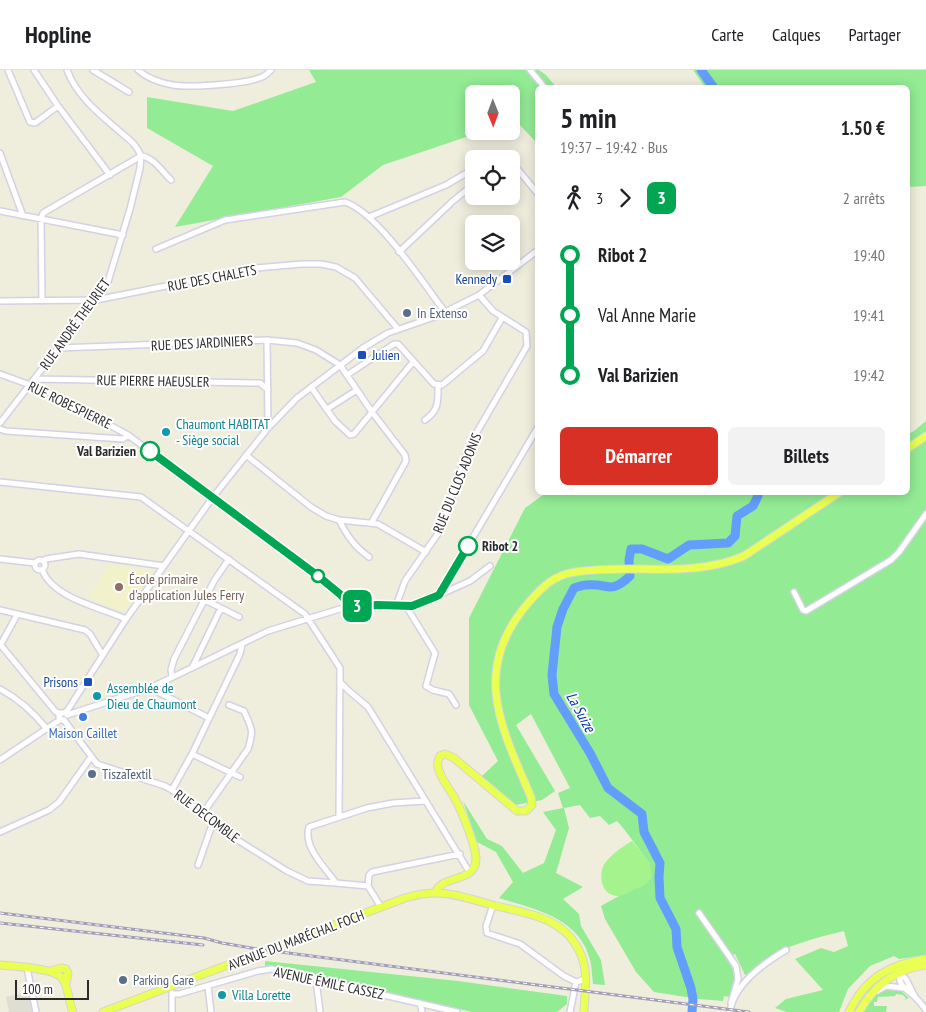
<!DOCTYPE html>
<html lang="fr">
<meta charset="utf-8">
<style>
:root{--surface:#fff;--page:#f2f2f2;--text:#202124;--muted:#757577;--line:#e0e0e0;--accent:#d93025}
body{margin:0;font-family:"PT Sans Narrow",sans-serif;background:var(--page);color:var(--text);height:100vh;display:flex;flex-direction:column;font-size:19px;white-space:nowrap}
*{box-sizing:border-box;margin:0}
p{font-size:16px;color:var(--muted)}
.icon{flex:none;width:28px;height:28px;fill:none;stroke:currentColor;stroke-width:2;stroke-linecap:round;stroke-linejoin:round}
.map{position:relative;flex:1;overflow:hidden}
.drawer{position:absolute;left:535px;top:15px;width:375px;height:410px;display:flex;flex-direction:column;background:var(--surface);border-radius:8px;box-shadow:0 2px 12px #0003}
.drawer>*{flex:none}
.badge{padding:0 10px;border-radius:8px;font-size:18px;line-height:32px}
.needle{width:32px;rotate:179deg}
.buttons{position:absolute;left:465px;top:15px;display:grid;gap:10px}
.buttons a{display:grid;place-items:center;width:55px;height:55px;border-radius:8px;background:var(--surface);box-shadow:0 2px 12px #0003;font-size:25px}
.scale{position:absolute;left:15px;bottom:12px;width:74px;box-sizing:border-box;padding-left:5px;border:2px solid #2b2b2b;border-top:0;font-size:14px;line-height:18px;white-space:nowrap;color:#2b2b2b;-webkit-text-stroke:4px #fff;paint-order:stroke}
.map>.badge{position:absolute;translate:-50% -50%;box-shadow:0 0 0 2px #fff}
.legs{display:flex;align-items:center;gap:8px;height:55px;padding:0 25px;font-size:16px}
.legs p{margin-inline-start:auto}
.overview{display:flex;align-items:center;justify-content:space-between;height:85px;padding:0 25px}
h1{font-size:28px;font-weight:800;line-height:38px}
.action{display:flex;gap:10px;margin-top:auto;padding:10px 25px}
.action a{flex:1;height:58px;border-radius:8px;background:var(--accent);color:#fff;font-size:20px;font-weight:800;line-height:58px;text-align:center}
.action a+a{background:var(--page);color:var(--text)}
ul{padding:0 25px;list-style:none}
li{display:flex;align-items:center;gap:18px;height:60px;font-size:19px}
li i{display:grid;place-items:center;width:8px;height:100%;margin:0 6px;background:currentColor}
li i::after{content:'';width:12px;height:12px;margin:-6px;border:4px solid;border-radius:50%;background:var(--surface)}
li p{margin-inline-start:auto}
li:first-child i{background:linear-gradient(#0000 50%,currentColor 0)}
li:last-child i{background:linear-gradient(currentColor 50%,#0000 0)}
header{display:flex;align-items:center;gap:30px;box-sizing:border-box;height:70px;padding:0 25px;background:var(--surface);border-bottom:1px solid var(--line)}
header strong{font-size:24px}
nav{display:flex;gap:28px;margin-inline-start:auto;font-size:18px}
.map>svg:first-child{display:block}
.education{fill:#f1f2ca}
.green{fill:#93eb94}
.pitch{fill:#a4f38d}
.plaza{fill:#deded3}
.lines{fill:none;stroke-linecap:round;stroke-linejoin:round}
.river{stroke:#649dfc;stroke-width:9}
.minor-casing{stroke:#d4d1e6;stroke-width:8}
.major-casing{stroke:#d5d5d5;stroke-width:9}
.minor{stroke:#fff;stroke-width:5}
.major{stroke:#e9ff51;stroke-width:7}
.rail-casing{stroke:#a39eb8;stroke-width:3}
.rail{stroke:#fff;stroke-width:1;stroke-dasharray:4;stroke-linecap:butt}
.line-1-casing{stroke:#fff;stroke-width:11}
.line-1{stroke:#00a651;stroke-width:8}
.transit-dot{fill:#1a4fb4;stroke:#fff;stroke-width:2}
.service-dot{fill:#5c6f8a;stroke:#fff;stroke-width:2}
.culture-dot{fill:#0f9aa8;stroke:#fff;stroke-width:2}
.stop-1-dot{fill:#fff;stroke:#00a651;stroke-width:2.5}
.education-dot{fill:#8d6e63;stroke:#fff;stroke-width:2}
.shop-dot{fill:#3f7fe0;stroke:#fff;stroke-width:2}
.labels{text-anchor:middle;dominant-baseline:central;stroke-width:4;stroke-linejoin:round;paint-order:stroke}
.street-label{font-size:14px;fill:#2b2b2b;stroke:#fff}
.transit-label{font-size:14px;fill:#164399;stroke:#fff;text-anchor:end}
.service-label{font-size:14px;fill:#4e5e75;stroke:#fff;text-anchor:start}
.culture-label{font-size:14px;fill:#0d838f;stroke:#fff;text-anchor:start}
.stop-label{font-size:14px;font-weight:bold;fill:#2b2b2b;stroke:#fff;text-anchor:end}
.education-label{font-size:14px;fill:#785e54;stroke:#fff;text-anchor:start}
.shop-label{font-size:14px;fill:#366cbe;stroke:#fff}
.water-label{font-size:15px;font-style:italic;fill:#0033ab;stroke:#fff}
</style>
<header>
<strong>Hopline</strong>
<nav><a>Carte</a><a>Calques</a><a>Partager</a></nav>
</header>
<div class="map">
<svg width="926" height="942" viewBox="0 0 926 942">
<rect width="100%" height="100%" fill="#efeddc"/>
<path class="education" d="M109 494 151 500 152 503 126 539 120 541 89 527Z"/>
<path class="green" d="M309 0H539L546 5 556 17 538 18 537 73 516 51 511 52V24H474V61H484L383 95 341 127 175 157 213 96 147 58V27L233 41 316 12Z
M693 0H926V116L908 117V18L705 17Z
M926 351V885L899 889 894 886 870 896 848 919 839 942H787L775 938 786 929 823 920 795 889 821 878 834 882 848 876 844 861C820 867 794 873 773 885 763 891 757 901 745 905L735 884 726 888 736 904 730 927 724 926 723 931 699 929 654 922 636 902 605 849 601 836 619 826 650 794C639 780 629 764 617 751L609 755 600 746 590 748 580 735 564 738 569 758 556 803 583 817 563 829 579 844 581 856 601 890 605 915 593 914C592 906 592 898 590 890 580 848 535 839 499 828L513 812 496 782 477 772 463 731 487 769 502 776 523 803 544 793 556 760 543 742 563 738 558 723 570 718 531 644 516 655 555 721 542 730 516 735 482 706 498 691 469 635V548L525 438 547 422H908V364L914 361Z
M265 891 458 911 567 926V934L557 942H472L275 896H265Z
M885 919 900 920 909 928 904 930 906 928 903 925 896 924 895 926 878 927 877 932H874V936H887L886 942H863L874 926Z"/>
<path class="pitch" d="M632 771 650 794 652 807C647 815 642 816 633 820 629 822 623 825 619 826 602 827 597 805 605 793 611 785 623 776 632 771Z"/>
<path class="plaza" d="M29 922 33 942H9L6 927Z"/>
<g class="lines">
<path class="river" d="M701 0 714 18
M692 942 693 929 691 918 677 877 676 859 660 828 659 807 660 793 644 762 642 744 608 718 590 683 554 624 552 605 557 557 563 539 574 518C578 517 582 515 586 515 608 512 609 526 630 506L629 490 631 479H642L668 489 689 475 728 473 735 466 737 446 753 436 758 426 757 422"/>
<g class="minor-casing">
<path id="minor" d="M8 0 30 52 35 53 58 36
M34 0 58 36 110 105
M67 0C76 25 98 43 118 60 128 69 136 73 141 86 153 87 162 101 171 110
M93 0 129 22
M138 0C147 8 161 13 173 15 190 18 246 14 262 7 265 6 268 3 271 0
M530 0 545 18
M0 83 23 146
M511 91 538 124
M0 141 123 165
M369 147 446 115 470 101 474 106
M156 179 225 150 345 132C378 143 423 213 445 242
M399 182 453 131 474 114
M0 231 96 230 256 198 302 194H321L336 197 355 208 398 259
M267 270 268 358
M59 278 267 270 297 273 316 280 340 295 372 342 405 385 406 391 372 452
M0 304 44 320 128 365 318 506 341 525 351 537
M347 305 394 274H398L434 314 442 315 483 281 502 248
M35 309 260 313 268 320
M311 317 335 351 350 365 354 364 413 292
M327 339 357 320
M425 350C439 340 438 332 438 316
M0 353 107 215 130 139 140 98 141 86 43 143 41 149 42 231
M0 359 6 361 123 369 128 365
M246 385 311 437 326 446 339 450 378 454 426 482
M0 412 141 427 305 544 340 598 339 747
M339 450C347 466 355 477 369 487
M0 489 35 493
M35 495a5 5 0 1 1 10 0a5 5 0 1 1-10 0Z
M43 491 46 489 79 484 164 496
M42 500C54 529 100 537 126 549
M794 522 803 540 806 541 891 490 899 482 926 444
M439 525 470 511 490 496
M205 530 239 547
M396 536 405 511 439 462 470 374 527 276 526 262 493 241 479 225
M406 536 435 583 426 616 433 620 449 624 456 635
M0 540 85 560 90 564 102 584
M0 574 55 641 59 644
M1 574 17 545
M192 598 221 538
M172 607 171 600 174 589 214 511 229 489
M341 613 349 621 368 637 470 803
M150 618 209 648
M0 619C19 629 34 643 47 659
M67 645 150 618 268 561 343 538 377 535 408 536 418 534 439 525 538 357
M61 649 59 647 60 643H65L69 638 126 549 213 427 268 358 297 328 363 278 388 263 437 246 479 225 538 180
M64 650 97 694 165 716 172 720 231 766 287 801 308 811 336 813
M192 684 240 707
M0 690 61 649 62 650
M172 720 192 684 240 584 242 574
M203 743 248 679C254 660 252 659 244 641L229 635
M0 762 49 740 59 732 91 687
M198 795 213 752
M368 816 369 805 372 802 460 784
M493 835 486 856 487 863 520 874 564 906 576 912
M381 837 368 816 336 813C325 797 303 778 309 757L367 738 393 733 425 731
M699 843 736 896 738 909 731 933
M27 898 36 942
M898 901 906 909 915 927
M900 902C897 916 907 919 915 927 919 931 923 936 926 940
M316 910 320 942
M208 916 211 942
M877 921 886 916 903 918
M172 923V942
M172 924H179L258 901 271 899 457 942
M420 933 422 942
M570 942 576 912 586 909
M730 942C733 915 764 893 786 880"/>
</g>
<g class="major-casing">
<path id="major" d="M908 378 926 366
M435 823C442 804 476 813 476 789 476 776 461 739 454 727 449 718 440 708 438 697 437 693 438 690 440 686L445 684 454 688 517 741H526L532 735 531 727C501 657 470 599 529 532 542 517 554 505 575 502 632 493 690 509 744 486L840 422
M0 895C13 896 54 898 62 908 69 917 68 931 73 942
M50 901 61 898 66 899 68 903 66 915
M103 942 405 828C415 825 425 823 436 823 455 823 474 830 492 835 521 842 559 846 576 875 590 897 585 918 584 942
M849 942C865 908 890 894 926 889
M859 942C874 915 895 899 926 895"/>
</g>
<use href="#minor" class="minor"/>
<use href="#major" class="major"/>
<g class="rail-casing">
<path id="rail" d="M0 843 204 868 222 873 257 879 749 942
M0 853 203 875"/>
</g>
<use href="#rail" class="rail"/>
</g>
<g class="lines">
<g class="line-1-casing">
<path id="line-1" d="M150 381 318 506 341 525 351 537 377 535 412 536 437 526 439 525 468 476"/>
</g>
<use href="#line-1" class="line-1"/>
</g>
<g class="transit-dot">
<rect x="502" y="204" width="10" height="10" rx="2.5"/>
<rect x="357" y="280" width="10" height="10" rx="2.5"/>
<rect x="83" y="607" width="10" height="10" rx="2.5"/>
</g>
<g class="service-dot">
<circle cx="407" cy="243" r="5"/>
<circle cx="92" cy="704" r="5"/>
<circle cx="123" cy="910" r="5"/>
</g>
<g class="culture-dot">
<circle cx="166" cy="362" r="5"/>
<circle cx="97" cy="626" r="5"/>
<circle cx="222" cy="925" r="5"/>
</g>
<g class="stop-1-dot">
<circle cx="150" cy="381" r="9"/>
<circle cx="468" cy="476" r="9"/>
<circle cx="318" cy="506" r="6"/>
</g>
<circle class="education-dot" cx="119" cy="517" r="5"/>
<circle class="shop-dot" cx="83" cy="647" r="5"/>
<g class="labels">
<g class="street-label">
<text transform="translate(212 208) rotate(-11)">RUE DES CHALETS</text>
<text transform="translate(75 254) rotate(-54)">RUE ANDRÉ THEURIET</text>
<text transform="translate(202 273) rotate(-3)">RUE DES JARDINIERS</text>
<text transform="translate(153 311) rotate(1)">RUE PIERRE HAEUSLER</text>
<text transform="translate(70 335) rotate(26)">RUE ROBESPIERRE</text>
<text transform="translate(457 413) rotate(-68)">RUE DU CLOS ADONIS</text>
<text transform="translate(207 746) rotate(37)">RUE DECOMBLE</text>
<text transform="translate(296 870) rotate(-21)">AVENUE DU MARÉCHAL FOCH</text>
<text transform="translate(329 913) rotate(12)">AVENUE ÉMILE CASSEZ</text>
</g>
<g class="transit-label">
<text x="497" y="209">Kennedy</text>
<text x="372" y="285" text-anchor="start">Julien</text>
<text x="78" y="612">Prisons</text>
</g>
<g class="service-label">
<text x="417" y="243">In Extenso</text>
<text x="102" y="704">TiszaTextil</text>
<text x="133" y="910">Parking Gare</text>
</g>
<g class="culture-label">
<text x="176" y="354">Chaumont HABITAT<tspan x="176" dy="16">- Siège social</tspan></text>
<text x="107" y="618">Assemblée de<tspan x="107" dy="16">Dieu de Chaumont</tspan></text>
<text x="232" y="925">Villa Lorette</text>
</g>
<g class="stop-label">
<text x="136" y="381">Val Barizien</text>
<text x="482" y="476" text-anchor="start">Ribot 2</text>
</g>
<g class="education-label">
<text x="129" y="509">École primaire<tspan x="129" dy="16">d'application Jules Ferry</tspan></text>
</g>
<g class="shop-label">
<text x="83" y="663">Maison Caillet</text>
</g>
<g class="water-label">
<text transform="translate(581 642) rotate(61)">La Suize</text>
</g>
</g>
</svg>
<div class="buttons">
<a><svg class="needle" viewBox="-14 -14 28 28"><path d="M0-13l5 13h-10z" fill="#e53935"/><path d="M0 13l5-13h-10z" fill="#757577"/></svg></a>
<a><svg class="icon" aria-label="locate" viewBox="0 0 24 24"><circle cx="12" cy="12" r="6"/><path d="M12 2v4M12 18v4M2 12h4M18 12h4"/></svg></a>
<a><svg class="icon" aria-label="layers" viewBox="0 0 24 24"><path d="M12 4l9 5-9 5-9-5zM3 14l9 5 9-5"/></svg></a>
</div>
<div class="scale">100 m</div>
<b class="badge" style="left:357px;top:536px;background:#00a651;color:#fff">3</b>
<section class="drawer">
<div class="overview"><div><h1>5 min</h1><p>19:37 – 19:42 · Bus</p></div><b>1.50 €</b></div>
<div class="legs"><svg class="icon" aria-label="walk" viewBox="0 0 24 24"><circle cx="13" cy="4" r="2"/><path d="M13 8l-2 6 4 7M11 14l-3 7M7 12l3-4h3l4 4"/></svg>3<svg class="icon" aria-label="forward" viewBox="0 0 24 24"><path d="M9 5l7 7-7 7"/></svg><b class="badge" style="background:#00a651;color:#fff">3</b><p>2 arrêts</p></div>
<ul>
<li><i style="color:#00a651"></i><b>Ribot 2</b><p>19:40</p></li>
<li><i style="color:#00a651"></i><span>Val Anne Marie</span><p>19:41</p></li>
<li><i style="color:#00a651"></i><b>Val Barizien</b><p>19:42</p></li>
</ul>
<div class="action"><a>Démarrer</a><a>Billets</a></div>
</section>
</div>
